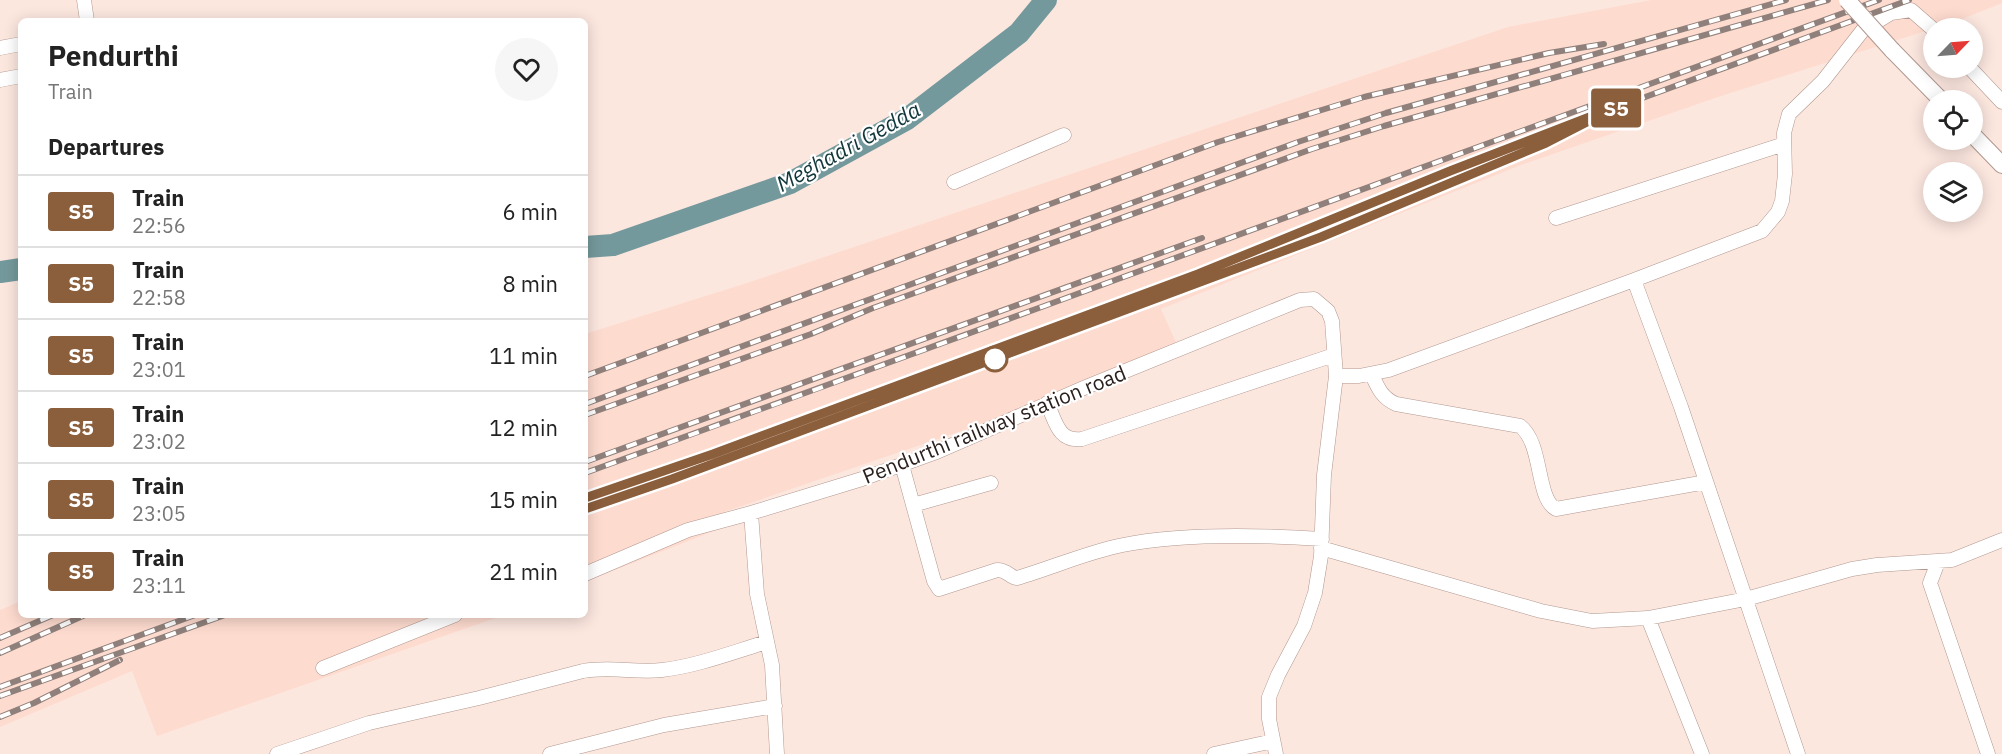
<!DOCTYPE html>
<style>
:root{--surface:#fff;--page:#f6f6f6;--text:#222;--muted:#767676;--line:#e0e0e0}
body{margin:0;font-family:"IBM Plex Sans",sans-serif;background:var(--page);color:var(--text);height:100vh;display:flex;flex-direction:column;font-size:22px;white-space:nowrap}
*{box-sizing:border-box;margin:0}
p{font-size:20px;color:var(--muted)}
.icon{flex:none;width:33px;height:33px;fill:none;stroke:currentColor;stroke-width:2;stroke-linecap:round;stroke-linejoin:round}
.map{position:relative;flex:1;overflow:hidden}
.side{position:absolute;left:18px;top:18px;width:570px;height:600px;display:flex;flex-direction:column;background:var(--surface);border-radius:9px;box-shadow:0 3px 15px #0003}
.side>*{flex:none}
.badge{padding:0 12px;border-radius:4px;font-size:21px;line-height:39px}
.needle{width:39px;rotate:65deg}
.fabs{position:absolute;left:1923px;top:18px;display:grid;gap:12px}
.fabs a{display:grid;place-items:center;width:60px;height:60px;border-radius:50%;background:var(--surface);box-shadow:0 3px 15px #0003;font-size:30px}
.map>.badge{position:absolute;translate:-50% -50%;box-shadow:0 0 0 3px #fff}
h2{padding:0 30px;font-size:22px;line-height:54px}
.round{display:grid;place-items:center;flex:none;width:63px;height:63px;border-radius:32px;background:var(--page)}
.headline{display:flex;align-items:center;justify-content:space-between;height:102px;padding:0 30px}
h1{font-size:28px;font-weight:700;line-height:45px}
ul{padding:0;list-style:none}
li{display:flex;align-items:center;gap:18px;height:72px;padding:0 30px;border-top:2px solid var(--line)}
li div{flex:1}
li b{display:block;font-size:22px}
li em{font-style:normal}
li .badge{min-width:66px;font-weight:700;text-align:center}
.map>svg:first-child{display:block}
.built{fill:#fedbcf}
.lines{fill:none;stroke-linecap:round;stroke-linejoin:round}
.river{stroke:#74999c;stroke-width:22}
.minor-casing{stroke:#b1988f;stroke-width:15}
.major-casing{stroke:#b1988f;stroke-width:18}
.minor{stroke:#fff;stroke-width:14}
.major{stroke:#fff;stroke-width:16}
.rail-casing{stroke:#8f807b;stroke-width:6}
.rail{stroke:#fff;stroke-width:4;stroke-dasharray:11;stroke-linecap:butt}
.major-bridge-casing{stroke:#b1988f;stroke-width:18;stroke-linecap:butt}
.major-bridge{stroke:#fff;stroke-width:16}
.line-casing{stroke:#fff;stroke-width:14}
.line{stroke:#8b5e3c;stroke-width:9}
.stop-dot{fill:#fff;stroke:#8b5e3c;stroke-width:3}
.labels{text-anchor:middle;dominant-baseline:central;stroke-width:4.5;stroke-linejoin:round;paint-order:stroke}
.street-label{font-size:21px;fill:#2a201d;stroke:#fff}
.water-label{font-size:22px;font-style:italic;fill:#12373b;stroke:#fff}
</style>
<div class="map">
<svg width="2002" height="754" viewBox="0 0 2002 754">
<rect width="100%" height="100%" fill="#fce7df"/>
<path class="built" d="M1651 0H2002V3L1957 21 1718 97 1521 165 1161 309 1182 356 724 512 716 530 585 582V334L750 282 1508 27Z
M21 601V615H504L157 736 132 671 0 727V610Z"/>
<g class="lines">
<path class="river" d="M585 247 613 245 790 183 907 119 1019 33 1046 0
M0 272 21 269"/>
<g class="minor-casing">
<path id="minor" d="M84 0 87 21
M0 48 21 44
M1970 68 2002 102
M0 80 21 76
M954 182 1064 135
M1556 218 1784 144
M1634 280 1681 407 1798 754
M1372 375C1378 388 1382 398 1396 404L1520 426C1543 443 1536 499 1556 509L1706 482
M1336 376H1359L1389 370 1634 280 1762 231 1778 212 1782 201 1785 174 1784 133 1789 114 1823 81 1863 30 1891 13 1911 10 1934 30
M1047 403C1056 422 1058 442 1082 439L1334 355
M902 465 934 581 939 589 997 570C1008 570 1009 577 1017 578 1052 568 1087 552 1123 545 1184 533 1259 535 1322 539
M913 505 991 483
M1321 548 1541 611 1592 621 1648 618 1746 599 1852 569 1877 565 1952 560 2002 540
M1938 562 1930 583 1988 754
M585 574 688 530 751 513
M1648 618 1702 754
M323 668 455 615
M277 754 369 723 479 698 583 671C610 666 636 673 662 670 697 666 733 652 767 642
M550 754 664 725 775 706
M777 754 772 665 757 594 751 513 862 479 934 453 1086 387 1300 300 1314 299 1328 311 1332 321 1336 376 1324 475 1321 556 1315 593 1304 626 1278 675 1269 697V719L1276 754
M1214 754 1273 741"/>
</g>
<g class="major-casing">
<path id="major" d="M1892 50 1941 100
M1972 134 2002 165"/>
</g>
<use href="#minor" class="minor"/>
<use href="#major" class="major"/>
<g class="rail-casing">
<path id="rail" d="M1198 283 1321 237 1549 142
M585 376 1218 142 1364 97 1549 53 1604 44
M585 404 1298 142 1386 113 1786 0
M585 415 811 334 873 308 1312 149 1384 126 1828 0
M585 462 1202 238
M585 473C1017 317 1447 158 1879 0
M585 498 713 454 1198 274 1450 171 1618 107 1909 0
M585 510 794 434
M0 638 53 615
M0 653 85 615
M0 687 195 615
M0 696 225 615
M0 717 34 703 120 660"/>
</g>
<use href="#rail" class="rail"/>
<g class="major-bridge-casing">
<path id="major-bridge" d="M1847 0 1892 50"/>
</g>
<use href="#major-bridge" class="major-bridge"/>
</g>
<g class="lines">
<g class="line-casing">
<path id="line" d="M585 498 713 454 1198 274 1450 171 1618 106 1546 143 1321 237 672 479 585 509"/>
</g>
<use href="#line" class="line"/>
</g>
<circle class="stop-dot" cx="995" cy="359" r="12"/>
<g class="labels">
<g class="street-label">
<text transform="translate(994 424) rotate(-22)">Pendurthi railway station road</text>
</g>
<g class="water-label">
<text transform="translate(848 146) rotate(-29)">Meghadri Gedda</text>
</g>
</g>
</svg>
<div class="fabs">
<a><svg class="needle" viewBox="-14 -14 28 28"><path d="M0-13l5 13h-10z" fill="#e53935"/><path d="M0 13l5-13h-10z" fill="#767676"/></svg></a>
<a><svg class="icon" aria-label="locate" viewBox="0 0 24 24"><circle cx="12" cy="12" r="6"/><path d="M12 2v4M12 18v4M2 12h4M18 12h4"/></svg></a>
<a><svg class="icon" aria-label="layers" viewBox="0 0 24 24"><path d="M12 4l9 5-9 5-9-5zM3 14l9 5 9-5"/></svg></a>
</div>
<b class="badge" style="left:1616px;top:108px;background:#8b5e3c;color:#fff">S5</b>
<section class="side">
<div class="headline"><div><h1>Pendurthi</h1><p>Train</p></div><a class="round"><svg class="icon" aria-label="heart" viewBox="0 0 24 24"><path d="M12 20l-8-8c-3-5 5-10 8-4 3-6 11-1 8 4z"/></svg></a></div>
<h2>Departures</h2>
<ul>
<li><span class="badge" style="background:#8b5e3c;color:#fff">S5</span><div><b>Train</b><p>22:56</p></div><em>6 min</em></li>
<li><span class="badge" style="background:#8b5e3c;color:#fff">S5</span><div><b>Train</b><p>22:58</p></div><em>8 min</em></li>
<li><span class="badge" style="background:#8b5e3c;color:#fff">S5</span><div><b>Train</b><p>23:01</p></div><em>11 min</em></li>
<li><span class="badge" style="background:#8b5e3c;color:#fff">S5</span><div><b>Train</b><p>23:02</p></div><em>12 min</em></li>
<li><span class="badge" style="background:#8b5e3c;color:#fff">S5</span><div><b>Train</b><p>23:05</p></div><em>15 min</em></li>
<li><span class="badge" style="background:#8b5e3c;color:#fff">S5</span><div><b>Train</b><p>23:11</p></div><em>21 min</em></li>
</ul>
</section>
</div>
